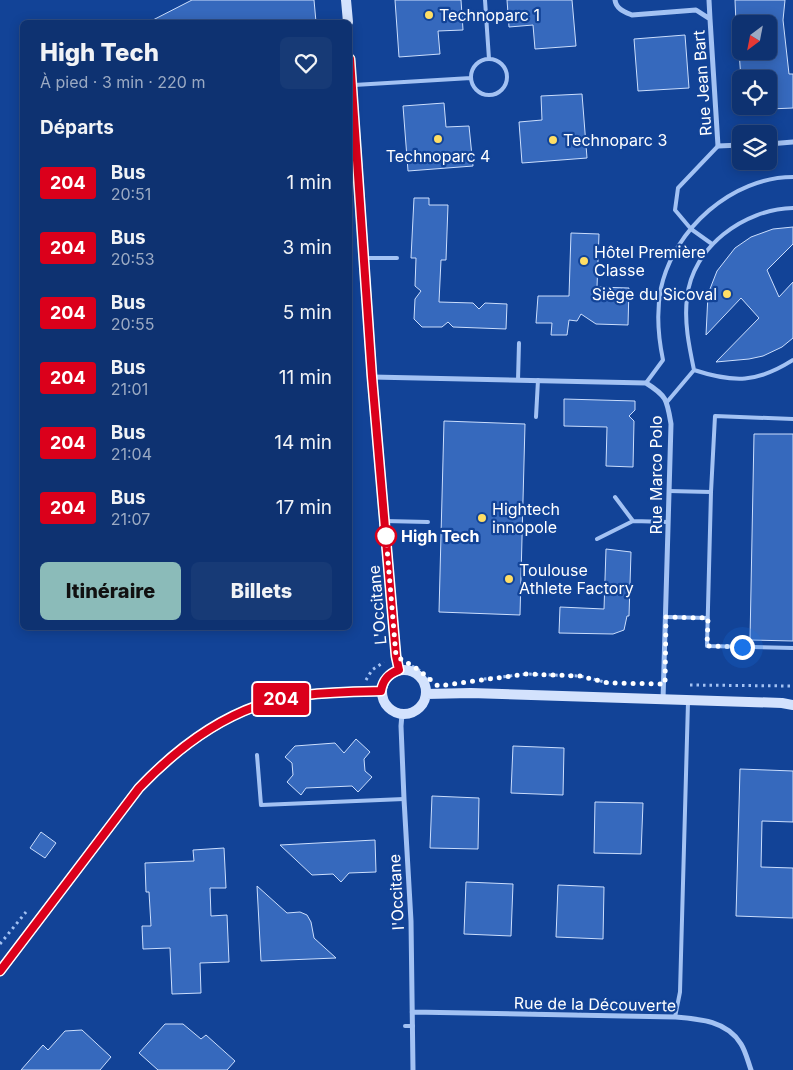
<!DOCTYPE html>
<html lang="fr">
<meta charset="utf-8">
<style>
:root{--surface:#0e3271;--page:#173a76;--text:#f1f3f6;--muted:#9baac3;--line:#2e4d84;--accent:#8bbbb9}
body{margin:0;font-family:Inter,sans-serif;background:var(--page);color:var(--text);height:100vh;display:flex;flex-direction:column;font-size:19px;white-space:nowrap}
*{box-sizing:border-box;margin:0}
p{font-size:16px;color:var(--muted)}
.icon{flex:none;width:28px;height:28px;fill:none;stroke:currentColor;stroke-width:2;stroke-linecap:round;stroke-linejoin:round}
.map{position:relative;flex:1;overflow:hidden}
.panel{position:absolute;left:20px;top:20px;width:332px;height:610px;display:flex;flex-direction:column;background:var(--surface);border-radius:8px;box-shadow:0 2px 12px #0003,0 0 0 1px var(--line)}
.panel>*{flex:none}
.badge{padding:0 10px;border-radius:4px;font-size:18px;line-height:32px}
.needle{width:32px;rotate:212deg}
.buttons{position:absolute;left:732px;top:15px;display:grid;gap:10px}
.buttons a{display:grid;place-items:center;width:45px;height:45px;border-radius:8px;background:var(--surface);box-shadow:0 2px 12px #0003,0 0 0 1px var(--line);font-size:25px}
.you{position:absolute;width:25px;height:25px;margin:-12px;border:4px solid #fff;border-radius:50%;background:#1a73e8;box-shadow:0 0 0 8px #1a73e833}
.map>.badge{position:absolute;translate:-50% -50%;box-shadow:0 0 0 2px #fff}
h2{padding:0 20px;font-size:19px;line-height:45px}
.round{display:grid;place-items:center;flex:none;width:52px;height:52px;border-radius:8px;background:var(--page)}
.overview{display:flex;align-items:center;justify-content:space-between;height:85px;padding:0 20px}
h1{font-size:24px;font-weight:800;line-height:38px}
.cta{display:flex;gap:10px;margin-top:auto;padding:10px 20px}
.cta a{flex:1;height:58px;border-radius:8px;background:var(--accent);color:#111;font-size:20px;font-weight:800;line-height:58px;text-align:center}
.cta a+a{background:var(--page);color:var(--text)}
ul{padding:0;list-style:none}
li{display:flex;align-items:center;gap:15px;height:65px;padding:0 20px}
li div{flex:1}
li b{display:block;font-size:19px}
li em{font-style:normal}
li .badge{min-width:55px;font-weight:700;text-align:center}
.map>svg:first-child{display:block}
.building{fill:#3669bd;stroke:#cbdefd}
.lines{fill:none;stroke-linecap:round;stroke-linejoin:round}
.path{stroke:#a3c2f3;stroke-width:3;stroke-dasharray:2.5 4;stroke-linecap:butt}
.lane{stroke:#a3c2f3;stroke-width:4}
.street{stroke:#a3c2f3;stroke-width:5}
.secondary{stroke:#d3e2fd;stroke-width:10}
.line-casing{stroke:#fff;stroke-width:11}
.line{stroke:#db001b;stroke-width:8}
.walk{stroke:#fff;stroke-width:5;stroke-dasharray:0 9}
.poi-dot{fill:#ffde65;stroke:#124397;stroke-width:2}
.stop-dot{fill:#fff;stroke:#db001b;stroke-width:2.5}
.labels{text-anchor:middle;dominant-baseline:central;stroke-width:4.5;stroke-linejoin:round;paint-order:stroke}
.poi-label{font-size:16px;fill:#fff;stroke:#124397;text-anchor:start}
.street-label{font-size:16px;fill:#fff;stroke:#124397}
.stop-label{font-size:16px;font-weight:bold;fill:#fff;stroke:#124397;text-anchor:start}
</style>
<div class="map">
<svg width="793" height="1070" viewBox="0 0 793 1070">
<rect width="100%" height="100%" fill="#124397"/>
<path class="building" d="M192 0H314L316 22H149Z
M395 0H461L463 30 438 31 440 54 399 57Z
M507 0H572L576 46 535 49 533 25 509 27Z
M735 0H785L783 20 789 74H793V108L769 109V79H741L739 51H769V24H736Z
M685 35 689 88 638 91 634 39Z
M582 94 587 158 522 163 519 122 542 120 541 96Z
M444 103 446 127 469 126 473 166 408 171 403 106Z
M414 198H429V205H448L446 260H441L439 302 473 303 479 309 485 303 507 304 506 329 453 327 448 322 442 327H422L414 319 415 299 421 291 415 286 416 258H411Z
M793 227V244L767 270 779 297 793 282V338L782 347 763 356 749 359 716 362 759 318 741 298 706 335 708 294 717 271 735 248 751 237 773 229Z
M571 233 599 234 597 287 629 288 628 325 596 324 581 314 577 321 569 320 567 335H551L552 323H536L538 296H569Z
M564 399 635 401V410L629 416 634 421 633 467 606 466 607 427 564 426Z
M444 421 525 424 520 615 439 612Z
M754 434H793V641L750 640Z
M606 549 631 552 629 616H627L624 630 613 634 559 633 560 607 604 609Z
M356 739 370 752 364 759 365 771 372 777 358 792 352 786 306 788 301 795 287 782 293 775 292 763 285 757 295 746 335 743 344 753Z
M513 746 564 748 563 795 511 793Z
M740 769 793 771V822L762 821 761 867 793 868V918L736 916Z
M432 796 479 798 478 849 430 848Z
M595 802 643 803 641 854 594 853Z
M41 832 56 843 45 858 30 848Z
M375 840 376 872 349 873 341 882 333 874 312 875 280 845Z
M224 848 226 888H210L211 916 227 915 229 962 200 963 201 993 172 994 170 948 143 949 142 926H151L149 892H146L145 863 194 861 193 850Z
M466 882 513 884 511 936 464 934Z
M558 885 604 887 603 939 556 937Z
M257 886 287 913 300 912 307 915 311 922 314 938 336 958 261 961Z
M165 1024H183L201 1039 206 1035 235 1061 227 1070H158L139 1053Z
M82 1030 111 1057 100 1070H21L43 1045 48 1050 65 1031Z"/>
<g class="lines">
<path class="path" d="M412 666 419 670 430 680
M484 679 526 674 580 676 609 683
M366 680 372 670 384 662
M690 685 793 686
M0 944 26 912"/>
<path class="lane" d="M485 0 489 59
M471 77a18 18 0 1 1 36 0a18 18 0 1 1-36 0Z
M354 85 471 78
M712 244 691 229 675 210 678 188 718 146
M365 258H397
M694 370C689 346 684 322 687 298 692 247 744 209 793 208
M518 380 519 343
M646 383 663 360C658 336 656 313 661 288 674 229 732 177 793 177
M667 402 694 370C734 383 757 383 793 360
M536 417 538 380
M793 419 715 416 711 492 707 646 793 648
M669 491 711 492
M615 497 633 521
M385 521 428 522
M597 539 633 521 668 522
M666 617 708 618
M257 755 261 805 404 799
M675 1017 680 992 688 702
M405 1026H413"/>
<path class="street" d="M615 0C616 9 625 12 632 15L696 10 710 19 718 146 741 145
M709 0 710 19
M769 144 793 142
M372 377 646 383C667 396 667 400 671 424L663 700
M402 714 401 726 404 799 411 921 413 1070
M412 1012 675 1017C700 1019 727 1021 741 1044 746 1052 748 1062 751 1070"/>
<path class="secondary" d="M346 0 348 22
M350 59 372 377 396 656 399 670
M382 692a22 22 0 1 1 44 0a22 22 0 1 1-44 0Z
M426 694 471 693 782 703 793 705
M0 971 139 788C181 744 235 704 298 696 325 692 353 692 381 691"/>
</g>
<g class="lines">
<g class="line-casing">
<path id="line" d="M0 971 139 788C181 744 235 704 298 696 325 692 353 692 381 691 383 680 388 674 399 670L396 656 372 377 350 59"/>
</g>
<use href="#line" class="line"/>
<path class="walk" d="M386 536 396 656 419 670 438 686 526 674 580 676 608 683 665 684 666 617 708 618 707 646 742 647"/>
</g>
<g class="poi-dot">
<circle cx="429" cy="15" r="5"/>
<circle cx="438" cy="139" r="5"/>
<circle cx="553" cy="140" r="5"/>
<circle cx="584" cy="261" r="5"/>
<circle cx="727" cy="294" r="5"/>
<circle cx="482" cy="518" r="5"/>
<circle cx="509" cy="579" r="5"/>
</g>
<circle class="stop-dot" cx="386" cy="536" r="10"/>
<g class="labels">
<g class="poi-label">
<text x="439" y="15">Technoparc 1</text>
<text x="563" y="140">Technoparc 3</text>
<text x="438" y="156" text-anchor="middle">Technoparc 4</text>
<text x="594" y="252">Hôtel Première<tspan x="594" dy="18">Classe</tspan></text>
<text x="717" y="294" text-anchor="end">Siège du Sicoval</text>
<text x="492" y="509">Hightech<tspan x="492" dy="18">innopole</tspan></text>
<text x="519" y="570">Toulouse<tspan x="519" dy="18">Athlete Factory</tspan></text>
</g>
<g class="street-label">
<text transform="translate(702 83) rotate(-94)">Rue Jean Bart</text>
<text transform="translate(656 475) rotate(-90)">Rue Marco Polo</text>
<text transform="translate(377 605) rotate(-95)">L'Occitane</text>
<text transform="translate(396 892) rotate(-93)">l'Occitane</text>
<text transform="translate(595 1004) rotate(1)">Rue de la Découverte</text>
</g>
<g class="stop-label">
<text x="401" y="536">High Tech</text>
</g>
</g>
</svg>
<div class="buttons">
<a><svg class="needle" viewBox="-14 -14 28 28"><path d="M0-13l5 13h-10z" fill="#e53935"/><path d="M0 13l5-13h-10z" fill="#9baac3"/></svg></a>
<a><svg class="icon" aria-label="locate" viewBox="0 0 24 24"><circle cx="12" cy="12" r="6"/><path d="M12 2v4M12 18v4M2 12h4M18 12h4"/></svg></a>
<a><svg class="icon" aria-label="layers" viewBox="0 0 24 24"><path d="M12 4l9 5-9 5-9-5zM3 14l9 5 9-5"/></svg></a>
</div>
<div class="you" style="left:742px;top:647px"></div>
<b class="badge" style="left:281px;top:699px;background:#db001b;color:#fff">204</b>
<section class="panel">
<div class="overview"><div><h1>High Tech</h1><p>À pied · 3 min · 220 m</p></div><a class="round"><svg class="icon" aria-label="heart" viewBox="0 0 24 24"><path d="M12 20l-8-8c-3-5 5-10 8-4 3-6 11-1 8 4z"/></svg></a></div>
<h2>Départs</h2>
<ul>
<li><span class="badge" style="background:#db001b;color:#fff">204</span><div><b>Bus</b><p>20:51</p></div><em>1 min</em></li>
<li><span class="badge" style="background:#db001b;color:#fff">204</span><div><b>Bus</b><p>20:53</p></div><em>3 min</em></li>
<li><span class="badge" style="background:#db001b;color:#fff">204</span><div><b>Bus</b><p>20:55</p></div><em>5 min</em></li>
<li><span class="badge" style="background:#db001b;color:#fff">204</span><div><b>Bus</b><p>21:01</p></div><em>11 min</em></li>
<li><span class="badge" style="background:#db001b;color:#fff">204</span><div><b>Bus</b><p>21:04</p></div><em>14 min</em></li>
<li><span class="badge" style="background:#db001b;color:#fff">204</span><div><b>Bus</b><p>21:07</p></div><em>17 min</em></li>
</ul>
<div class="cta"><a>Itinéraire</a><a>Billets</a></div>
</section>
</div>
